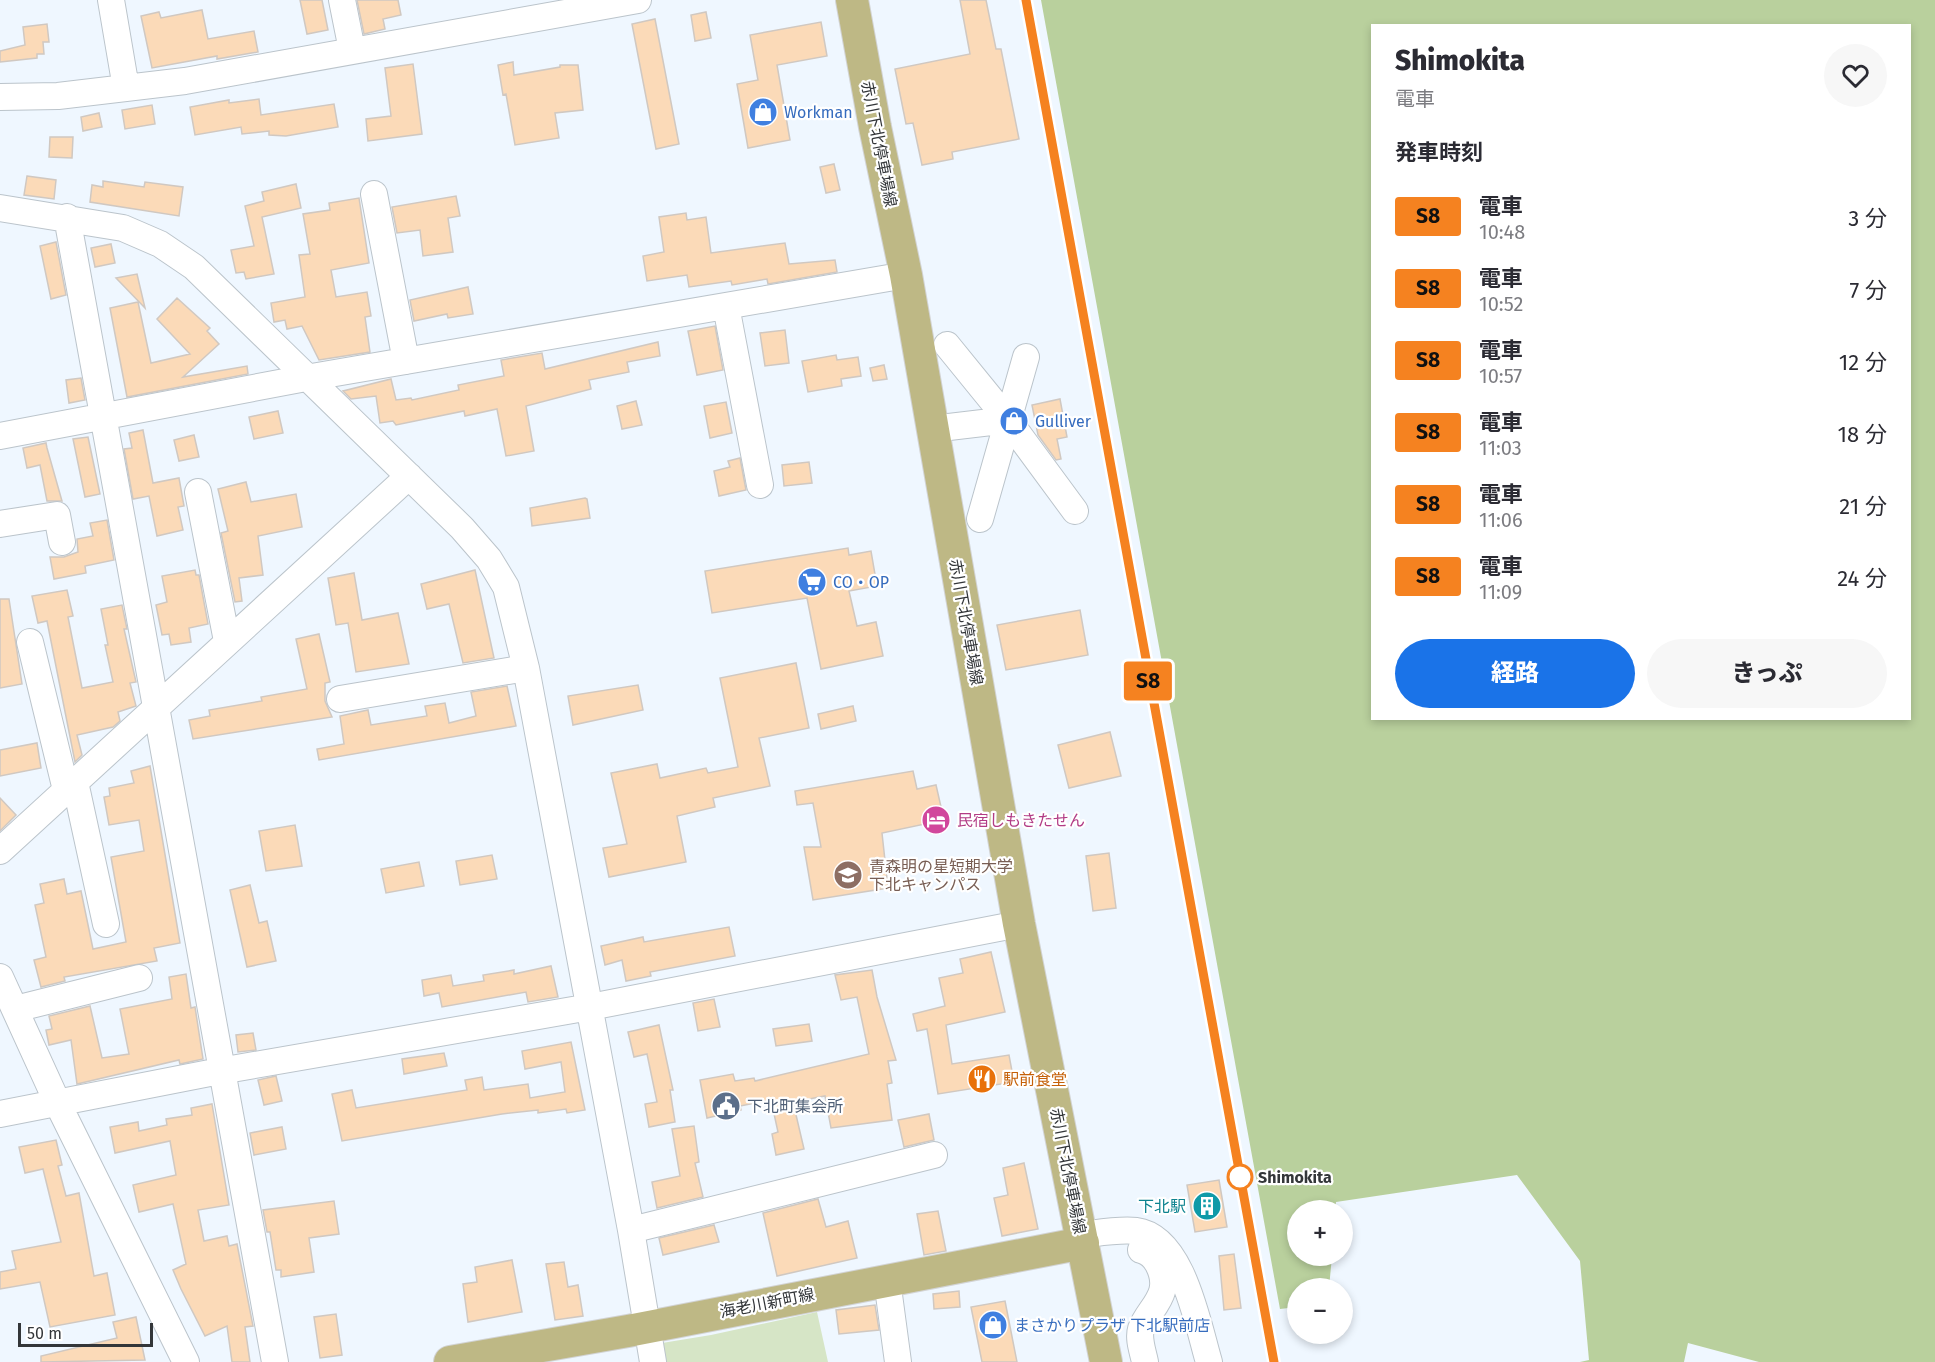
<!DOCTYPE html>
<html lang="ja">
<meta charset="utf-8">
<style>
:root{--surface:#fff;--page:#f7f7f7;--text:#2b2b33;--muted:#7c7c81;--accent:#1a73e8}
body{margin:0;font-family:"Fira Sans","Noto Sans JP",sans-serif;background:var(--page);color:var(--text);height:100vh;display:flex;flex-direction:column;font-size:22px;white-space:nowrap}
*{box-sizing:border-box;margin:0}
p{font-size:20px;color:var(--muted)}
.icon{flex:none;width:33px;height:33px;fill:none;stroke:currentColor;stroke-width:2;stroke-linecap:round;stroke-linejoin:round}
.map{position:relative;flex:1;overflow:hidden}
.panel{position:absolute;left:1371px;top:24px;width:540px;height:696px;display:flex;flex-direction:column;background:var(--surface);border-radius:0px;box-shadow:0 3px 9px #0003}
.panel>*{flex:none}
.badge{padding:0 12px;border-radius:4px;font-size:21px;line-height:39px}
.fabs{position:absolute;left:1287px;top:1200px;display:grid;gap:12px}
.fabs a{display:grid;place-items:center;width:66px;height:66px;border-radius:50%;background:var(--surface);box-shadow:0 3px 9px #0003;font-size:30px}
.scale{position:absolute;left:18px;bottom:15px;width:135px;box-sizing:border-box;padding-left:6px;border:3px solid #333639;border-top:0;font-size:16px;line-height:21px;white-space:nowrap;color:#333639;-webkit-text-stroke:4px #fff;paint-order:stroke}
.map>.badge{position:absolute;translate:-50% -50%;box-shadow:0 0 0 3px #fff}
h2{padding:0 24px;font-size:22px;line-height:54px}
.round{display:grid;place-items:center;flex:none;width:63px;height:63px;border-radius:32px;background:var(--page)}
.head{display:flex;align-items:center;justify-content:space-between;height:102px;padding:0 24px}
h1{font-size:28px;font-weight:800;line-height:45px}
.cta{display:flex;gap:12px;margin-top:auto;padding:12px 24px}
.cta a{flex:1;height:69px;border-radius:36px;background:var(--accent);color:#fff;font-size:24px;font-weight:800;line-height:69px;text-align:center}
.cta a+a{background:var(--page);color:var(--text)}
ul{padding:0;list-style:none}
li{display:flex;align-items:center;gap:18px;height:72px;padding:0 24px}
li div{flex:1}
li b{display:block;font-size:22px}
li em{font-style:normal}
li .badge{min-width:66px;font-weight:700;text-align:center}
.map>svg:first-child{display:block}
.green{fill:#d6e5c6}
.forest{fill:#b9d09d;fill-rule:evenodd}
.building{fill:#fbdab8;stroke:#d0c8c1;stroke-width:1.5}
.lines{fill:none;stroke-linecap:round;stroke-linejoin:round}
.minor-casing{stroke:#bbc4cb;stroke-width:28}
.major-casing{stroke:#d2d3d3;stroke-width:34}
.minor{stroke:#fff;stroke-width:26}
.major{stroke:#beb885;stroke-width:32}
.rail-casing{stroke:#868b90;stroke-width:7}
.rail{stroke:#fff;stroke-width:4.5;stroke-dasharray:14;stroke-linecap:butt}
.line-casing{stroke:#fff;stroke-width:14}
.line{stroke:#f58220;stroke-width:9}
.stop-dot{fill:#fff;stroke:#f58220;stroke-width:3}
.labels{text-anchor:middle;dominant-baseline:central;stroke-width:4.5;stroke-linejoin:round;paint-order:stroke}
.shop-label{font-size:16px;fill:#366cbe;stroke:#fff;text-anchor:start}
.street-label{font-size:16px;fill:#333639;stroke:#fff}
.hotel-label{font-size:16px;fill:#b23c85;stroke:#fff;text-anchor:start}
.education-label{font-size:16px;fill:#785e54;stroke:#fff;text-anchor:start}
.food-label{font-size:16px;fill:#c56008;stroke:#fff;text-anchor:start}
.service-label{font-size:16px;fill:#4e5e75;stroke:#fff;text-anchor:start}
.stop-label{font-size:16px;font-weight:bold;fill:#333639;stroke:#fff;text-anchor:start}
.culture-label{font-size:16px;fill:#0d838f;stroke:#fff;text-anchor:end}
</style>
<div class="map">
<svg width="1935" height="1362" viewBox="0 0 1935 1362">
<rect width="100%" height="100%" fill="#eff7ff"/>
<path class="green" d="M817 1312 828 1362H661L656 1344 711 1335Z"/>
<path class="forest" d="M1041 0H1935V1362H1759L1688 1343 1684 1362H1580L1589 1360 1580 1261 1517 1175 1336 1202 1335 1210H1298V1256H1332L1329 1288H1298L1297 1307 1280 1309ZM1372 26H1910V718H1372Z"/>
<path class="building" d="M300 0H322L328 30 307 34Z
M357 0H398L401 15 383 19 385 29 364 34Z
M960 0H986L996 49H1001L1019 139 952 152 953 159 922 165 913 123 906 124 895 69 970 54Z
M202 10 208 39 254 31 258 52 217 59V56L152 68 141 16 159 12 161 18Z
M706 12 711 38 695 41 691 15Z
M655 19 679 144 656 149 632 24Z
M821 22 827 56 777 65 790 140 748 148 737 84 758 80 750 35Z
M47 24 49 42H43L44 54H37V58L0 62V51L25 45 23 27Z
M513 62 514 75 560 67V65H578L583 110 555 113 559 138 515 145 506 94 503 95 498 65Z
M413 64 422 134 368 141 366 119 391 116 385 68Z
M259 99 261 115 334 104 338 127 286 136 269 135V131L242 134 241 127 195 135 190 107 229 100V103Z
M152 105 155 124 125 129 122 110Z
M99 113 102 127 83 131 81 117Z
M50 137H73L72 158 49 157Z
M834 164 840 190 826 193 820 167Z
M27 176 56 180 54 199 24 195Z
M103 181 144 187 145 182 183 187 179 216 90 202 92 185 103 187Z
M296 184 301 208 262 217 274 274 246 279 244 272 236 273 231 250 254 246 245 206 264 201 262 192Z
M456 196 460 216 448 218 453 252 423 256 420 230 397 233 392 207Z
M359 198 369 263 331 270 336 297 367 292 371 316 365 317 370 352 319 360 302 326 287 329 285 320 274 322 271 303 305 297 299 255 310 254 303 214 330 210 329 203Z
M686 213 687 220 706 217 711 253 785 243 789 264 835 260 837 272 768 284 767 279 732 285 731 281 689 287 687 275 647 281 643 256 664 252 659 217Z
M56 242 66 295 51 299 40 246Z
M111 244 115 263 95 267 91 248Z
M137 274 145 308 116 278Z
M468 287 473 314 448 318 447 314 414 321 410 300Z
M177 298 210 328 207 331 219 344 183 377 247 366 248 374 127 397 110 308 138 302 151 363 190 354 157 319Z
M715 326 723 370 697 375 688 331Z
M785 330 789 363 765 366 760 333Z
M658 342 660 356 627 362 629 372 589 380 591 389 526 406 534 451 506 456 497 409 465 416 464 411 396 425 393 421 380 423 376 396 351 399 343 391 391 379 396 400 411 398 412 400 459 390 458 385 504 376 501 360 542 353 545 369Z
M836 355 837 360 858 357 861 376 841 379 842 386 808 392 802 361Z
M884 365 887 379 873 381 870 368Z
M81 378 85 400 69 403 66 380Z
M1060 399 1067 437 1057 439 1061 459 1056 460 1038 435 1032 405Z
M636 401 642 425 622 429 617 406Z
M726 402 732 433 710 438 704 406Z
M278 411 283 433 254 439 249 417Z
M143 430 153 483 179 478 184 506 178 507 183 530 157 536 149 496 133 499 124 449 132 448 129 433Z
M194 435 199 457 179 461 174 440Z
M88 437 100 494 85 497 73 439Z
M46 443 47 448 62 501H47L40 465 27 468 23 448Z
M740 458 746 490 719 496 714 471 730 467 728 461Z
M809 462 812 483 784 486 782 465Z
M246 482 251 502 296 494 302 527 258 536 263 575 239 578 242 601 235 602 221 533 228 531 218 489Z
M585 498 587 499 590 518 532 526 530 508Z
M107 520 114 560 85 566 86 573 54 579 50 557H64L78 552 77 539 93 536 90 523Z
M848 548 849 555 871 551 877 586 849 591 857 626 876 622 883 656 821 669 807 598 712 613 705 571Z
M195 570 196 575H199L208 624 189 628 191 642 171 645 169 634 162 635 156 605 167 602 162 576Z
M475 570 494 658 463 663 449 604 427 609 421 584Z
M354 573 362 620 398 613 409 664 356 672 348 623 336 625 328 578Z
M67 590 73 616 68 617 82 688 113 682 105 645H108L101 609 122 605 127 629H124L136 682 130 683 136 706 118 712 120 721 113 727 77 735 82 755 75 762 47 621 38 623 32 596Z
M0 599H9L22 684 0 688Z
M1080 610 1088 655 1006 670 997 625Z
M319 634 330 682 325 683V701L332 717 193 739 189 720 210 716 209 710 262 701 261 697 307 689 296 639Z
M796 663 809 728 759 738 770 786 713 798 715 807 677 816 686 862 609 877 603 848 627 844 611 773 657 764 660 778 706 768 708 773 738 767 720 678Z
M638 685 643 710 573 725 568 696Z
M507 686 516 726 319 760 317 749 344 744 340 716 368 710 371 725 427 716 425 706 445 703 449 723 476 716 471 692Z
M853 706 856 721 821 729 818 714Z
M1110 732 1121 776 1069 788 1058 745Z
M37 743 41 768 0 776V750Z
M150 766 180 943 154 948 157 961 64 977 65 981 41 987 34 960 46 957 35 905 44 903 40 884 64 879 67 894 81 891 93 949 126 942 111 857 144 851 139 820 109 825 104 797 110 796 109 788 134 783 131 771Z
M913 771 917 789 936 785 944 820 882 833 888 888 813 900 804 847H821L813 803 797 805 795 791Z
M0 798 16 815 0 831Z
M295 825 302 866 266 871 259 831Z
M1109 853 1116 908 1093 911 1086 856Z
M492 855 497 879 460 885 456 861Z
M419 862 424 886 386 893 381 869Z
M250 885 259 923 267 921 276 961 247 967 230 890Z
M729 927 735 956 650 972 651 976 626 981 622 960 605 965 601 946 643 937 644 942Z
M991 952 1005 1012 946 1025 952 1064 1009 1055 1014 1082 938 1094 927 1029 917 1031 913 1014 945 1006 939 978 963 973 960 959Z
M551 966 558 997 528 1002 526 992 442 1007 439 993 424 996 422 980 451 975 453 986 484 981 483 975 514 970V974Z
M872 970 877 997 896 1060 888 1061 892 1083 887 1084 892 1120 831 1128 825 1096 793 1102 804 1149 776 1155 772 1134 778 1132 771 1100 740 1106 741 1110 707 1118 700 1080 733 1074 735 1081 754 1078 755 1081 869 1054 857 997 841 1000 835 975Z
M186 974 191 1008 195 1007 203 1059 180 1064 179 1060 77 1084 71 1040 49 1045 46 1030 52 1029 49 1016 90 1006 102 1058 129 1054 120 1009 172 999 169 977Z
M714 999 720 1027 698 1031 693 1003Z
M809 1024 812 1041 776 1046 773 1029Z
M659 1025 673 1090H670L675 1122 649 1127 645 1104 657 1102 647 1054 634 1057 628 1032Z
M253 1033 256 1050 238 1052 236 1035Z
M571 1042 585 1110 567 1113 566 1109 538 1113V1110L502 1114 342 1141 332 1094 352 1090 356 1108 467 1090 465 1080 482 1077 484 1090 528 1084 530 1098 565 1092 561 1062 525 1069 522 1051Z
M444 1053 447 1066 404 1074 402 1059Z
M276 1076 282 1101 264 1105 258 1080Z
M212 1104 229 1205 198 1210 204 1241 227 1236 229 1246 237 1244 253 1326 245 1327 250 1362H232L227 1326 205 1336 181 1289 173 1270 186 1264 173 1204 139 1212 133 1185 176 1175 170 1141 115 1153 110 1127 138 1122 139 1131 167 1125 166 1119 192 1115 191 1108Z
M929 1114 934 1140 904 1147 898 1120Z
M694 1126 699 1162 695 1163 703 1197 657 1208 652 1182 680 1176 672 1129Z
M282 1127 286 1149 254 1155 250 1133Z
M56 1140 62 1165 58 1166 66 1196 79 1193 94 1276 107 1273 115 1315 50 1327 40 1282 0 1289V1272L16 1269 12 1251 61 1242 43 1169 25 1173 19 1147Z
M1024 1163 1038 1229 1002 1236 994 1198 1008 1195 1003 1168Z
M1219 1180 1227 1227 1195 1232 1187 1185Z
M818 1199 826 1227 848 1221 857 1258 777 1276 763 1213Z
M334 1201 339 1234 309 1238 314 1272 281 1277V1270H276L270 1232H267L263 1210Z
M938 1211 946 1251 924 1255 917 1214Z
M714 1225 719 1242 663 1255 659 1238Z
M1234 1254 1241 1308 1224 1310 1219 1256Z
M512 1260 522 1312 468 1322 463 1284 477 1282 475 1267Z
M564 1262 568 1287 578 1285 583 1316 555 1320 546 1264Z
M959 1291 960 1307 934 1309 933 1294Z
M1005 1301 1017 1362H982L971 1307Z
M875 1305 879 1330 839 1334 836 1310Z
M336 1314 342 1355 320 1358 314 1317Z
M136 1317 145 1360 41 1362V1356L117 1338 113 1322Z"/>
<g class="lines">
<g class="minor-casing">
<path id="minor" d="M111 0 126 88
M342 0 352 50
M0 97 58 96 185 81 638 0
M374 194 406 361
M0 208 123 228 160 244 194 267 462 528 489 559 506 587 526 668 631 1230 653 1362
M67 217 275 1362
M726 306 760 485
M947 345 1008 420 1075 511
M932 429 1008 420
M0 436 306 378 906 275
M198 492 227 641
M980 519 1026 357
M0 524 57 515 62 542
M30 642 66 790
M340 699 526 668
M75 782 106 924
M0 851 409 476
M0 977 58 1104 186 1362
M15 1009 139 978
M0 1114 220 1071 590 1007 1019 924
M631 1230 934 1155
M1081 1235C1098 1233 1119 1229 1136 1231 1183 1237 1198 1326 1209 1362
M1141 1250C1149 1252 1154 1257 1158 1264 1174 1295 1149 1307 1141 1329 1138 1339 1143 1352 1145 1362
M887 1280 898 1362"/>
</g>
<g class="major-casing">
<path id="major" d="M852 0 875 127 906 275 1019 924 1106 1362
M450 1362 628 1331 1083 1243"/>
</g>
<use href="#minor" class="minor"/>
<use href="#major" class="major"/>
<g class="rail-casing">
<path id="rail" d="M1026 0 1274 1362"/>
</g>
<use href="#rail" class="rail"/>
</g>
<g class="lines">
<g class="line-casing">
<path id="line" d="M1026 0 1274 1362"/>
</g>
<use href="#line" class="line"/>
</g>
<defs>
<g id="shop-disc" transform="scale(1.5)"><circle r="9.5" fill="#3f7fe0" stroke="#fff"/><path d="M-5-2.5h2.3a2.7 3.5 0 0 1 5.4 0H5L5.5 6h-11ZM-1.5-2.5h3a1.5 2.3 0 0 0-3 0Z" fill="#fff"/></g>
<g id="supermarket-disc" transform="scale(1.5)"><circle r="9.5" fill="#3f7fe0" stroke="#fff"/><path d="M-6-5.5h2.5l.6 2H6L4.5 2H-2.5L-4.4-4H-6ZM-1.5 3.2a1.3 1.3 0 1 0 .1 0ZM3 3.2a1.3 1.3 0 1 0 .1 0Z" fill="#fff"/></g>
<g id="hotel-disc" transform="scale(1.5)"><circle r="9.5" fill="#d1479c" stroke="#fff"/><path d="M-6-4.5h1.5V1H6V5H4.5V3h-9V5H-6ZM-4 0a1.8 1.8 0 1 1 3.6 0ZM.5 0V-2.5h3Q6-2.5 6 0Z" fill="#fff"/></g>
<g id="university-disc" transform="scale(1.5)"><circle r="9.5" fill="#8d6e63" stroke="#fff"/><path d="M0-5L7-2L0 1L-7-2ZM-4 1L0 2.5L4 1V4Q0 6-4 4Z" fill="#fff"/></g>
<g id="restaurant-disc" transform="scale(1.5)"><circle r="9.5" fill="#e8710a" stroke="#fff"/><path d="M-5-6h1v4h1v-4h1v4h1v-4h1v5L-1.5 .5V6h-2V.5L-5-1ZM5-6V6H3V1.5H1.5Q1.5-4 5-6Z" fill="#fff"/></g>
<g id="civic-disc" transform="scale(1.5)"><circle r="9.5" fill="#5c6f8a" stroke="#fff"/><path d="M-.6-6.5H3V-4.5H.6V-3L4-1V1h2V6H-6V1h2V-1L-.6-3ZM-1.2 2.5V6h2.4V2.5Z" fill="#fff"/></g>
<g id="building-disc" transform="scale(1.5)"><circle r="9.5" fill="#0f9aa8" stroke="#fff"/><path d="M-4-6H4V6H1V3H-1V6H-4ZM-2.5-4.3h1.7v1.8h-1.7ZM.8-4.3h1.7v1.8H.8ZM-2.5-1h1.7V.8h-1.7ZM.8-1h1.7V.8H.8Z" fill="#fff"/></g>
</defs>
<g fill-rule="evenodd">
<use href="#shop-disc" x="763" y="112"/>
<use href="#shop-disc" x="1014" y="421"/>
<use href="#supermarket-disc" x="812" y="582"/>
<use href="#hotel-disc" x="936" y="820"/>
<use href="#university-disc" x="848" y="875"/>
<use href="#restaurant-disc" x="982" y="1079"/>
<use href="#civic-disc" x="726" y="1106"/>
<use href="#building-disc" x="1207" y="1206"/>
<use href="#shop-disc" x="993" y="1325"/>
</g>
<circle class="stop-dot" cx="1240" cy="1177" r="12"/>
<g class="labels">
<g class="shop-label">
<text x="784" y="112">Workman</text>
<text x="1035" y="421">Gulliver</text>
<text x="833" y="582">CO・OP</text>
<text x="1014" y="1325">まさかりプラザ 下北駅前店</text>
</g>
<g class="street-label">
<text transform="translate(879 144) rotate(79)">赤川下北停車場線</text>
<text transform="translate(966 622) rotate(80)">赤川下北停車場線</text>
<text transform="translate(1068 1171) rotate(79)">赤川下北停車場線</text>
<text transform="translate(767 1303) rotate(-11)">海老川新町線</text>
</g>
<g class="hotel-label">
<text x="957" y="820">民宿しもきたせん</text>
</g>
<g class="education-label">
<text x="869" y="866">青森明の星短期大学<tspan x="869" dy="18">下北キャンパス</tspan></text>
</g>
<g class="food-label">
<text x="1003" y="1079">駅前食堂</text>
</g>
<g class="service-label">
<text x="747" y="1106">下北町集会所</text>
</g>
<g class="stop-label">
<text x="1258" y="1177">Shimokita</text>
</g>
<g class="culture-label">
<text x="1186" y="1206">下北駅</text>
</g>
</g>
</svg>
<div class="fabs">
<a>+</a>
<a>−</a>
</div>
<div class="scale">50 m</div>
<b class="badge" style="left:1148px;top:681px;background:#f58220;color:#111">S8</b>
<section class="panel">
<div class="head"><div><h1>Shimokita</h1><p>電車</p></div><a class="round"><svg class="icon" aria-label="heart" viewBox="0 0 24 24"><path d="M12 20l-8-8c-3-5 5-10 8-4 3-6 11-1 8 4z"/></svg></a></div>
<h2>発車時刻</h2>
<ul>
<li><span class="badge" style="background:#f58220;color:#111">S8</span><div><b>電車</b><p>10:48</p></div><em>3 分</em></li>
<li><span class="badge" style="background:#f58220;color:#111">S8</span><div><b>電車</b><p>10:52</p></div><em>7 分</em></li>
<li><span class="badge" style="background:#f58220;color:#111">S8</span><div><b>電車</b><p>10:57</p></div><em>12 分</em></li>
<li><span class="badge" style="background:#f58220;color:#111">S8</span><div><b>電車</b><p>11:03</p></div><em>18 分</em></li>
<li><span class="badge" style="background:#f58220;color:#111">S8</span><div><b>電車</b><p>11:06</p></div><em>21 分</em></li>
<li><span class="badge" style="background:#f58220;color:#111">S8</span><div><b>電車</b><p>11:09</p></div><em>24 分</em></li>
</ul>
<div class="cta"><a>経路</a><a>きっぷ</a></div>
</section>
</div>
